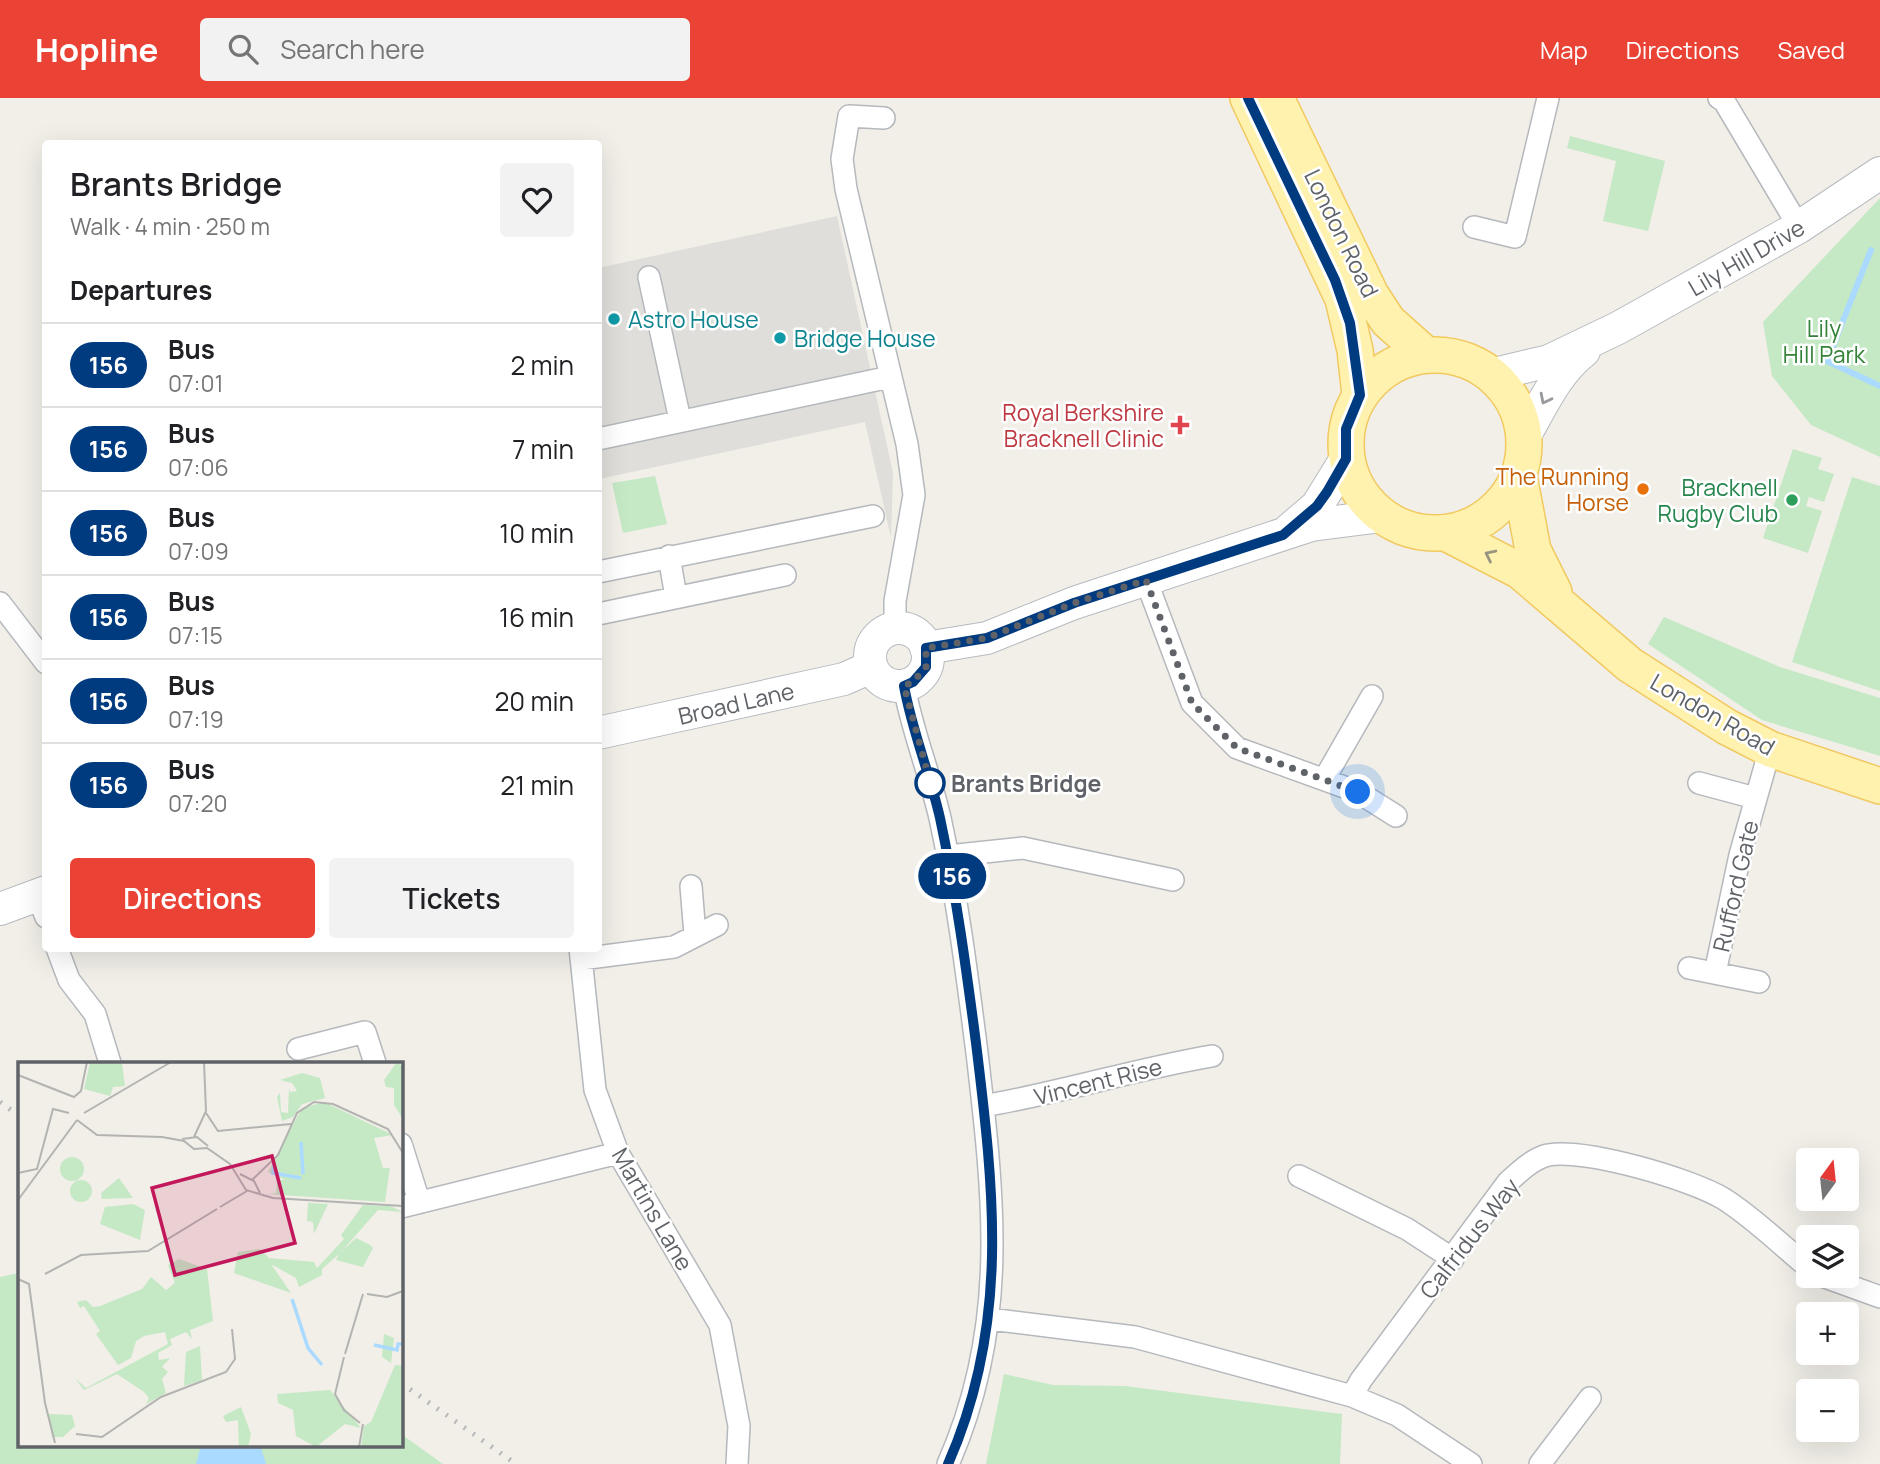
<!DOCTYPE html>
<meta charset="utf-8">
<style>
:root{--surface:#fff;--page:#f2f2f2;--text:#202124;--muted:#757577;--line:#e0e0e0;--accent:#ea4335}
body{margin:0;font-family:Manrope,sans-serif;background:var(--page);color:var(--text);height:100vh;display:flex;flex-direction:column;font-size:26px;white-space:nowrap}
*{box-sizing:border-box;margin:0}
p{font-size:23px;color:var(--muted)}
.icon{flex:none;width:38px;height:38px;fill:none;stroke:currentColor;stroke-width:2;stroke-linecap:round;stroke-linejoin:round}
.map{position:relative;flex:1;overflow:hidden}
.side{position:absolute;left:42px;top:42px;width:560px;height:812px;display:flex;flex-direction:column;background:var(--surface);border-radius:7px;box-shadow:0 7px 28px #0002}
.side>*{flex:none}
.badge{padding:0 14px;border-radius:23px;font-size:24px;line-height:46px}
.needle{width:46px;rotate:15deg}
.fabs{position:absolute;left:1796px;top:1050px;display:grid;gap:14px}
.fabs a{display:grid;place-items:center;width:63px;height:63px;border-radius:7px;background:var(--surface);box-shadow:0 7px 28px #0002;font-size:35px}
.you{position:absolute;width:35px;height:35px;margin:-18px;border:5px solid #fff;border-radius:50%;background:#1a73e8;box-shadow:0 0 0 10px #1a73e833}
.map>.badge{position:absolute;translate:-50% -50%;box-shadow:0 0 0 4px #fff}
h2{padding:0 28px;font-size:26px;line-height:63px}
.round{display:grid;place-items:center;flex:none;width:74px;height:74px;border-radius:7px;background:var(--page)}
.headline{display:flex;align-items:center;justify-content:space-between;height:119px;padding:0 28px}
h1{font-size:33px;font-weight:600;line-height:52px}
.cta{display:flex;gap:14px;margin-top:auto;padding:14px 28px}
.cta a{flex:1;height:80px;border-radius:7px;background:var(--accent);color:#fff;font-size:28px;font-weight:600;line-height:80px;text-align:center}
.cta a+a{background:var(--page);color:var(--text)}
ul{padding:0;list-style:none}
li{display:flex;align-items:center;gap:21px;height:84px;padding:0 28px;border-top:2px solid var(--line)}
li div{flex:1}
li b{display:block;font-size:26px}
li em{font-style:normal}
li .badge{min-width:77px;font-weight:700;text-align:center}
header{display:flex;align-items:center;gap:42px;box-sizing:border-box;height:98px;padding:0 35px;background:var(--accent);color:#fff}
header strong{font-size:33px}
nav{display:flex;gap:38px;margin-inline-start:auto;font-size:24px}
.search{width:490px;height:63px;background:var(--page);display:flex;align-items:center;gap:18px;box-sizing:border-box;padding:0 24px;border-radius:7px;color:var(--muted);font-size:26px}
.map>svg:first-child{display:block}
.industrial{fill:#e0deda}
.green{fill:#c5e8c5}
.water{fill:#aadaff}
.lines{fill:none;stroke-linecap:round;stroke-linejoin:round}
.stream{stroke:#aadaff;stroke-width:6}
.street-casing{stroke:#b5b8bc;stroke-width:24}
.secondary-casing{stroke:#b6babf;stroke-width:34}
.primary-casing{stroke:#f2c960;stroke-width:38}
.street{stroke:#fff;stroke-width:21}
.secondary{stroke:#fff;stroke-width:32}
.primary{stroke:#fff2af;stroke-width:35}
.rail{stroke:#b6b7b8;stroke-width:5;stroke-dasharray:2 9;stroke-linecap:butt}
.oneway{stroke:#979a9d}
.oneway2{stroke:#979581}
.line-casing{stroke:#fff;stroke-width:16}
.line{stroke:#003b80;stroke-width:10}
.walk{stroke:#5f6368;stroke-width:7;stroke-dasharray:0 12.6}
.culture-dot{fill:#0f9aa8;stroke:#fff;stroke-width:2.5}
.health-dot{fill:#e0444e;stroke:#fff;stroke-width:2.5}
.food-dot{fill:#e8710a;stroke:#fff;stroke-width:2.5}
.leisure-dot{fill:#2e9e5b;stroke:#fff;stroke-width:2.5}
.stop-dot{fill:#fff;stroke:#003b80;stroke-width:3.5}
.labels{text-anchor:middle;dominant-baseline:central;stroke-width:5;stroke-linejoin:round;paint-order:stroke}
.street-label{font-size:23px;fill:#5f6368;stroke:#fff}
.culture-label{font-size:23px;fill:#0d838f;stroke:#fff;text-anchor:start}
.park-label{font-size:23px;fill:#348238;stroke:#fff}
.health-label{font-size:23px;fill:#be3a42;stroke:#fff;text-anchor:end}
.food-label{font-size:23px;fill:#c56008;stroke:#fff;text-anchor:end}
.leisure-label{font-size:23px;fill:#27864d;stroke:#fff;text-anchor:end}
.stop-label{font-size:23px;font-weight:bold;fill:#5f6368;stroke:#fff;text-anchor:start}
.inset-river{fill:none;stroke:#aadaff;stroke-width:3.5}
.inset-road{fill:none;stroke:#b3b3b1;stroke-width:2}
.view{fill:#c2185b;fill-opacity:0.15;stroke:#c2185b;stroke-width:3.5}
.inset-edge{fill:none;stroke:#5f6368;stroke-width:3.5}
</style>
<header>
<strong>Hopline</strong>
<div class="search"><svg class="icon" aria-label="search" viewBox="0 0 24 24"><circle cx="10" cy="10" r="6"/><path d="M15 15l6 6"/></svg>Search here</div>
<nav><a>Map</a><a>Directions</a><a>Saved</a></nav>
</header>
<div class="map">
<svg width="1880" height="1366" viewBox="0 0 1880 1366">
<rect width="100%" height="100%" fill="#f1efe8"/>
<path class="industrial" d="M837 118 893 375 891 440 865 324 599 381 598 170Z"/>
<path class="green" d="M1570 38 1665 63 1648 133 1603 123 1616 63 1567 50Z
M1880 100V359L1811 327 1772 278 1763 224Z
M1793 351 1822 360 1818 371 1834 376 1824 404 1809 399 1806 408 1822 413 1808 455 1763 440Z
M655 378 667 426 623 435 612 385Z
M1852 379 1880 388V593L1792 564Z
M1664 519 1780 569 1880 600V658L1762 622 1648 546Z
M19 1175V1347H401V1336L443 1366H0V1179Z
M1004 1276 1053 1287 1125 1288 1342 1316 1340 1366H986Z"/>
<path class="water" d="M201 1347H260L266 1366H196Z"/>
<g class="lines">
<path class="stream" d="M1871 152 1827 263 1880 288"/>
<g class="street-casing">
<path id="street" d="M1719 0 1724 3 1799 129
M884 20 849 18 842 61 846 91 907 346 914 397 895 503V530
M1474 129 1515 139 1548 0
M649 179 680 322
M598 341 890 279
M669 458 676 499
M598 474 873 418
M1146 482 1192 605 1237 650 1358 694 1396 718
M0 505 46 565
M598 516 785 477
M904 588C912 633 930 676 940 720 957 798 967 876 977 955 994 1100 1009 1229 948 1366
M1325 680 1372 598
M1699 685 1755 700
M948 758 1023 750 1173 782
M691 788 695 837
M37 797 46 819
M57 850 69 882 95 916 110 965
M580 850 595 992 618 1055 720 1227 739 1328 737 1366
M581 861 674 849 717 827
M1689 870 1759 884
M1715 875 1740 757 1770 651
M298 951 365 934 375 965
M983 1008C1060 995 1135 971 1212 958
M401 1046 419 1103
M1299 1078 1407 1131 1453 1161
M401 1109 618 1055
M1822 1178 1880 1199
M990 1221 1135 1239 1352 1298 1397 1317 1471 1366
M1352 1298 1361 1282 1508 1084C1519 1074 1532 1061 1548 1057 1585 1050 1691 1081 1724 1101 1754 1120 1781 1147 1808 1169
M1540 1366 1590 1300"/>
</g>
<g class="secondary-casing">
<path id="secondary" d="M1490 277 1549 263 1618 230 1799 129 1880 75
M1524 339C1542 308 1555 276 1584 253
M1290 431 1317 408 1346 361
M870 559a29 29 0 1 1 58 0a29 29 0 1 1-58 0Z
M926 550 987 540 1074 505 1311 427 1382 418
M598 635 844 581 871 569
M0 811 46 794"/>
</g>
<g class="primary-casing">
<path id="primary" d="M1248 0 1343 201 1355 252 1360 297
M1276 0 1371 197 1388 223 1426 257
M1346 346a89 89 0 1 1 178 0a89 89 0 1 1-178 0Z
M1519 378 1533 452 1554 494
M1446 435 1520 473 1630 567 1727 629 1770 651 1880 688"/>
</g>
<use href="#street" class="street"/>
<use href="#secondary" class="secondary"/>
<use href="#primary" class="primary"/>
<path class="rail" d="M0 1004 19 1018
M401 1285 516 1366"/>
</g>
<defs><path id="oneway-chevron" d="M-2-3.5L2.5 0L-2 3.5" fill="none" stroke-width="1.6" stroke-linecap="round" stroke-linejoin="round" transform="scale(1.75)"/></defs>
<use class="oneway" href="#oneway-chevron" transform="translate(1545 301) rotate(117)"/>
<use class="oneway2" href="#oneway-chevron" transform="translate(1490 457) rotate(-154)"/>
<g class="lines">
<g class="line-casing">
<path id="line" d="M948 1366C1010 1226 994 1092 976 945 966 869 956 795 940 720 930 676 912 633 904 588L913 584 926 569V550L987 540 1074 505 1283 437 1317 408 1327 394 1346 361V331L1360 297 1350 225 1335 182 1248 0"/>
</g>
<use href="#line" class="line"/>
<path class="walk" d="M930 685 933 695 904 588 913 584 926 569V550L987 540 1074 505 1146 482 1192 605 1237 650 1358 694"/>
</g>
<g class="culture-dot">
<circle cx="614" cy="221" r="7"/>
<circle cx="780" cy="240" r="7"/>
</g>
<path class="health-dot" d="M1176.5 316.5h7v7h7v7h-7v7h-7v-7h-7v-7h7z"/>
<circle class="food-dot" cx="1643" cy="391" r="7"/>
<circle class="leisure-dot" cx="1792" cy="402" r="7"/>
<circle class="stop-dot" cx="930" cy="685" r="14"/>
<g class="labels">
<g class="street-label">
<text transform="translate(1342 135) rotate(64)">London Road</text>
<text transform="translate(1746 159) rotate(-30)">Lily Hill Drive</text>
<text transform="translate(736 605) rotate(-13)">Broad Lane</text>
<text transform="translate(1713 616) rotate(30)">London Road</text>
<text transform="translate(1735 788) rotate(-77)">Rufford Gate</text>
<text transform="translate(1098 983) rotate(-14)">Vincent Rise</text>
<text transform="translate(653 1111) rotate(60)">Martins Lane</text>
<text transform="translate(1469 1140) rotate(-52)">Calfridus Way</text>
</g>
<g class="culture-label">
<text x="628" y="221">Astro House</text>
<text x="794" y="240">Bridge House</text>
</g>
<g class="park-label">
<text x="1824" y="230">Lily<tspan x="1824" dy="26">Hill Park</tspan></text>
</g>
<g class="health-label">
<text x="1164" y="314">Royal Berkshire<tspan x="1164" dy="26">Bracknell Clinic</tspan></text>
</g>
<g class="food-label">
<text x="1629" y="378">The Running<tspan x="1629" dy="26">Horse</tspan></text>
</g>
<g class="leisure-label">
<text x="1778" y="389">Bracknell<tspan x="1778" dy="26">Rugby Club</tspan></text>
</g>
<g class="stop-label">
<text x="951" y="685">Brants Bridge</text>
</g>
</g>
<g transform="translate(18 964)">
<rect width="385" height="385" fill="#f1efe8"/>
<path d="M379 0 385 5V57L376 43V26L368 25 366 18ZM72 1 104 2 107 24 95 25 92 34 66 27ZM284 11 302 16 307 36 284 42 275 55 264 59 259 35 262 31 263 50 270 51 271 26 272 30 279 29 274 21 262 18ZM306 40 375 73 356 76 365 106H372L367 140 249 132 258 131 259 118H267L250 110 284 46ZM42 107a12 12 0 1 1 24 0a12 12 0 1 1-24 0ZM101 116 115 136 84 137 83 131ZM52 129a11 11 0 1 1 22 0a11 11 0 1 1-22 0ZM290 141 310 142 296 172 295 160 289 159ZM115 142 127 148 122 178 82 162 87 145ZM345 143 372 144 385 150 360 148 323 190 338 176 352 183 355 186 345 205 318 198 321 192 304 207V213L281 225 278 216 253 202 273 231 216 211 220 190 242 187 251 196 296 200 299 206 326 177 323 173ZM161 197 189 207 195 259 172 268 174 277 168 270 152 277 154 283 140 291 141 298 152 296 144 305 150 310 144 317 148 331 128 342 131 336 126 330 99 312 66 328 57 316 68 326 150 282 147 270 126 274 118 279 113 296 100 303 78 272 82 269 66 244 62 246 59 240 68 238 75 245 82 244 124 227 133 215 148 228 157 221 150 203ZM366 272 376 276 373 301 364 295ZM182 284 184 318 166 324 168 290ZM377 303 385 304V385H343L346 364 353 360ZM312 328 343 366 327 362 298 385 278 374 275 348 260 341 259 332ZM223 345 233 372 230 385H221L220 358 208 360 205 354ZM30 352 54 353 57 364 45 375H34Z" fill="#c5e8c5"/>
<path class="inset-river" d="M283 80 285 112M256 103 255 111 283 116M274 237 290 286 304 303M356 283 379 288 380 282H385"/>
<path class="inset-road" d="M0 13 56 35 63 29 69 0M66 51 153 0M188 51 200 69 273 62M59 58 79 73 144 75 166 79 176 87 189 86 212 102 228 128 255 136 385 144M176 75 188 49 186 0M164 77 179 75 190 84M0 111 19 107 35 47 51 51M222 112 236 119 242 131M234 118 260 93 279 51 296 40 315 42 370 67 385 91M0 138 59 58M202 145 229 129M27 212 63 193 130 189 199 147M0 217 11 222 27 341 37 381M349 232 369 235 385 229M327 292 345 232M326 295 317 332 326 348 342 361M58 372 84 375 143 335 208 310 217 297 214 267M341 385 345 362"/>
<path class="view" d="M254 94 277 181 157 213 134 126Z"/>
<rect width="385" height="385" class="inset-edge"/>
</g>
</svg>
<div class="fabs">
<a><svg class="needle" viewBox="-14 -14 28 28"><path d="M0-13l5 13h-10z" fill="#e53935"/><path d="M0 13l5-13h-10z" fill="#757577"/></svg></a>
<a><svg class="icon" aria-label="layers" viewBox="0 0 24 24"><path d="M12 4l9 5-9 5-9-5zM3 14l9 5 9-5"/></svg></a>
<a>+</a>
<a>−</a>
</div>
<div class="you" style="left:1358px;top:694px"></div>
<b class="badge" style="left:952px;top:778px;background:#003b80;color:#fff">156</b>
<section class="side">
<div class="headline"><div><h1>Brants Bridge</h1><p>Walk · 4 min · 250 m</p></div><a class="round"><svg class="icon" aria-label="heart" viewBox="0 0 24 24"><path d="M12 20l-8-8c-3-5 5-10 8-4 3-6 11-1 8 4z"/></svg></a></div>
<h2>Departures</h2>
<ul>
<li><span class="badge" style="background:#003b80;color:#fff">156</span><div><b>Bus</b><p>07:01</p></div><em>2 min</em></li>
<li><span class="badge" style="background:#003b80;color:#fff">156</span><div><b>Bus</b><p>07:06</p></div><em>7 min</em></li>
<li><span class="badge" style="background:#003b80;color:#fff">156</span><div><b>Bus</b><p>07:09</p></div><em>10 min</em></li>
<li><span class="badge" style="background:#003b80;color:#fff">156</span><div><b>Bus</b><p>07:15</p></div><em>16 min</em></li>
<li><span class="badge" style="background:#003b80;color:#fff">156</span><div><b>Bus</b><p>07:19</p></div><em>20 min</em></li>
<li><span class="badge" style="background:#003b80;color:#fff">156</span><div><b>Bus</b><p>07:20</p></div><em>21 min</em></li>
</ul>
<div class="cta"><a>Directions</a><a>Tickets</a></div>
</section>
</div>
